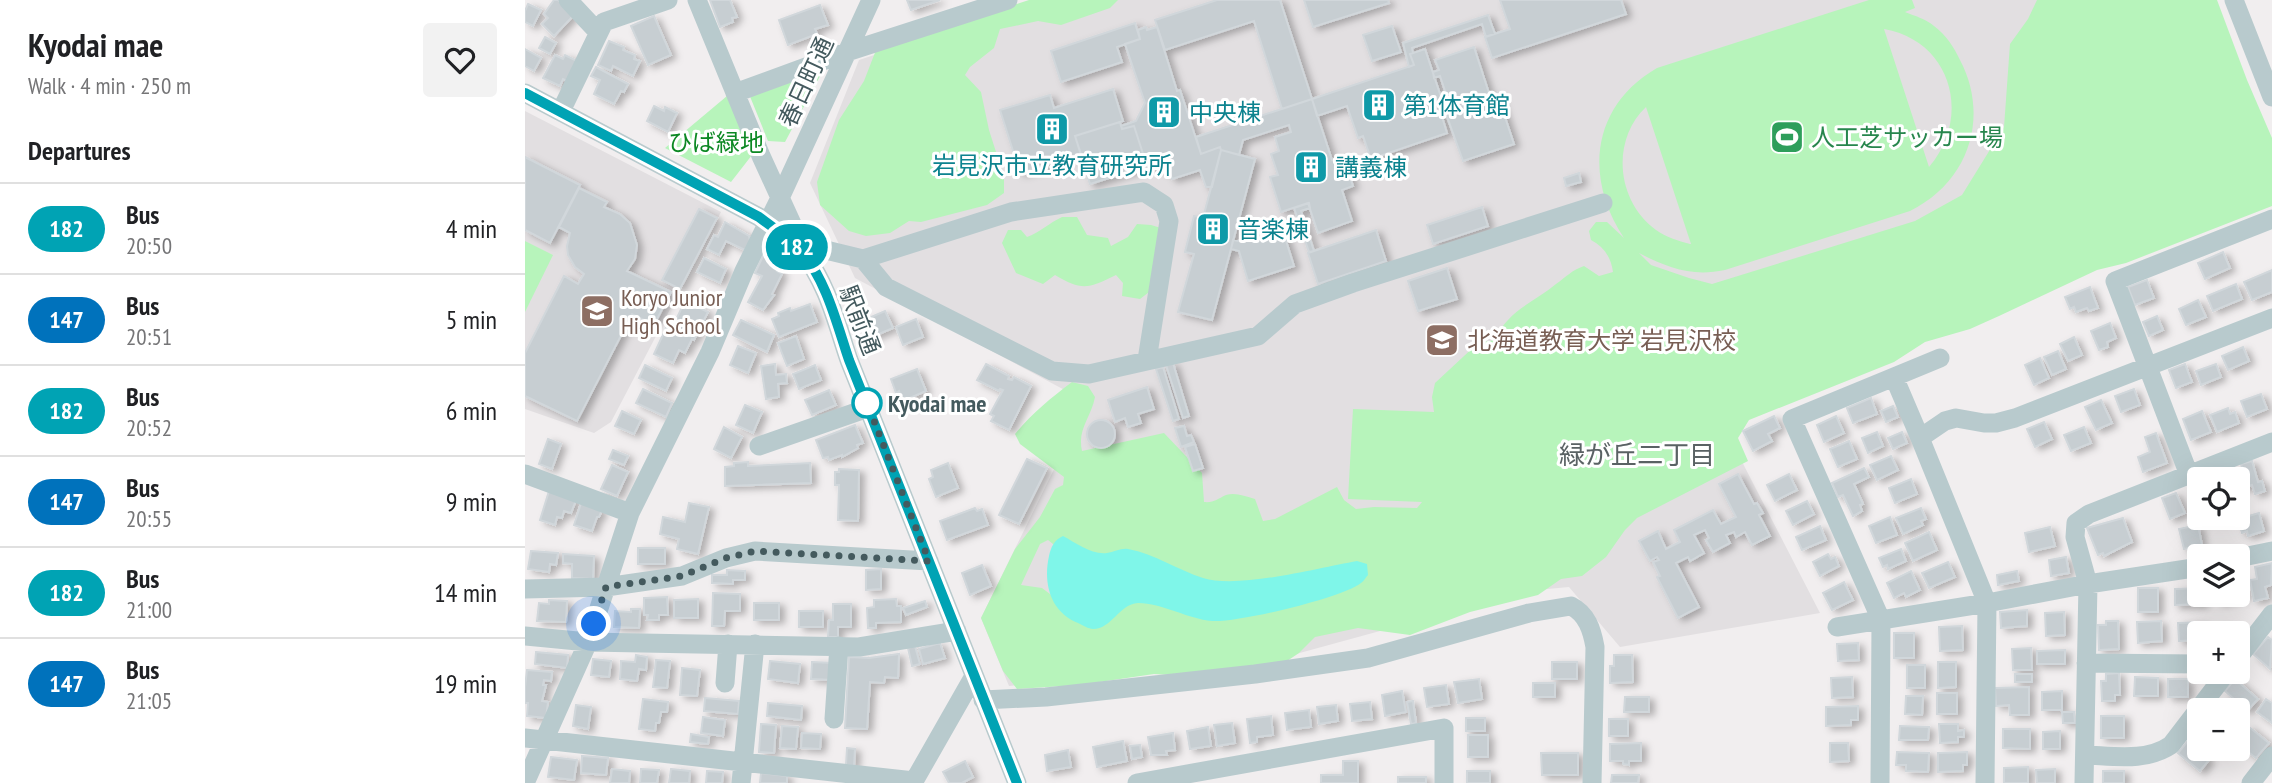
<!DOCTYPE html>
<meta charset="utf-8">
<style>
:root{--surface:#fff;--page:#f2f2f2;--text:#202124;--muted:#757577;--line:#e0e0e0}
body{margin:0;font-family:"PT Sans Narrow","Noto Sans JP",sans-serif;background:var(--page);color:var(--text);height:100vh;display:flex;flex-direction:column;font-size:26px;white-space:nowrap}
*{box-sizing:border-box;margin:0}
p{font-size:23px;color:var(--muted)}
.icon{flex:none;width:38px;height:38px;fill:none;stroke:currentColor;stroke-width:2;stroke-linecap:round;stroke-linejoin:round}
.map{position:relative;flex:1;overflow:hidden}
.details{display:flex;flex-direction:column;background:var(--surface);width:525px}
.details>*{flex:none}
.badge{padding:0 14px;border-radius:23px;font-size:24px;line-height:46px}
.fabs{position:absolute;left:1662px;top:467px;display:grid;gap:14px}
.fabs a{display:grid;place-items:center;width:63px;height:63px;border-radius:7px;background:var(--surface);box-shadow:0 7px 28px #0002;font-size:35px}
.you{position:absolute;width:35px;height:35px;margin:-18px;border:5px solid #fff;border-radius:50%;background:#1a73e8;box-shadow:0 0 0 10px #1a73e833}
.map>.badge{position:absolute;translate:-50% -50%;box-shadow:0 0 0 4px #fff}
h2{padding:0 28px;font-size:26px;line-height:63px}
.round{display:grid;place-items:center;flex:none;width:74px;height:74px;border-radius:7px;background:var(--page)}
.summary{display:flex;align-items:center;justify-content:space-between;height:119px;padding:0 28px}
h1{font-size:33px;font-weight:700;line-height:52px}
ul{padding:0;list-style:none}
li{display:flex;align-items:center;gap:21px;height:91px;padding:0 28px;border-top:2px solid var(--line)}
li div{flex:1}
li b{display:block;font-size:26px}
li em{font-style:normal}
li .badge{min-width:77px;font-weight:700;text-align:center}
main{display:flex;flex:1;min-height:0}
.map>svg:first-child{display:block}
.education{fill:#e2dfe1}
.green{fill:#b7f4bb;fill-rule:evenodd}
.water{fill:#7ff6e9}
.building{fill:#c7ced2;stroke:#d1d7db;stroke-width:2;filter:url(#shadow)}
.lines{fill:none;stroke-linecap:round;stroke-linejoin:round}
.minor{stroke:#b8cacd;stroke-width:19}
.line-casing{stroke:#fff;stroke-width:16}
.line{stroke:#00a3b4;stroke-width:10}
.walk{stroke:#445a5e;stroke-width:7;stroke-dasharray:0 12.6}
.stop-dot{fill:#fff;stroke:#00a3b4;stroke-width:3.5}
.labels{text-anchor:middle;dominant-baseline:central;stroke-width:6;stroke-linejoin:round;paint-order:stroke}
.street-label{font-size:24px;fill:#445a5e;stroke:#fff}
.culture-label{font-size:24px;fill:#0d838f;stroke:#fff;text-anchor:start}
.leisure-label{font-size:24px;fill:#27864d;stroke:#fff;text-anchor:start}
.park-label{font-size:24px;fill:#0c8823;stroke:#fff}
.education-label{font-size:24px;fill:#785e54;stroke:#fff;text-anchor:start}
.stop-label{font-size:24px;font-weight:bold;fill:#445a5e;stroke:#fff;text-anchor:start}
.neighbourhood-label{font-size:26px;fill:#5a6264;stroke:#fff}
</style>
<main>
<section class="details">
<div class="summary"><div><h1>Kyodai mae</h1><p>Walk · 4 min · 250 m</p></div><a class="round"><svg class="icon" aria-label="heart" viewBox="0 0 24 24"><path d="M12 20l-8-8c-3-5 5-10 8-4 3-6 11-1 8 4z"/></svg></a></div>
<h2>Departures</h2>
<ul>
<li><span class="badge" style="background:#00a3b4;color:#fff">182</span><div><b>Bus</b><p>20:50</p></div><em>4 min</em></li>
<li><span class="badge" style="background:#0072bc;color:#fff">147</span><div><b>Bus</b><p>20:51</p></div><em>5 min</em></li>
<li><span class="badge" style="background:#00a3b4;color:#fff">182</span><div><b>Bus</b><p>20:52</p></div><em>6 min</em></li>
<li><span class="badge" style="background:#0072bc;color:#fff">147</span><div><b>Bus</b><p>20:55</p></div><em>9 min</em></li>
<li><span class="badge" style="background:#00a3b4;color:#fff">182</span><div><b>Bus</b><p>21:00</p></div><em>14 min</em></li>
<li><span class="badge" style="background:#0072bc;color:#fff">147</span><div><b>Bus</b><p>21:05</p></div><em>19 min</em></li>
</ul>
</section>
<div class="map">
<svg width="1747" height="783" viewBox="0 0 1747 783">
<defs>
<filter id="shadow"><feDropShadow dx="5" dy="3" stdDeviation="3.5" flood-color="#0004"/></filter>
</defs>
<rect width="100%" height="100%" fill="#f1eeef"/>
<path class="education" d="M517 0H1685L1747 167 1196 421 1295 613 1095 647 1044 587 1001 591 771 654 484 686 456 618 562 402 330 278 285 183 334 60Z
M0 111 196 212 86 422 69 433 0 409Z"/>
<path class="green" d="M504 0H593L585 8 536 25 513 21 475 29 469 48 445 67 440 75 456 92 464 130 479 177V193L462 205 396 222 384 221 365 233 341 236 324 231 295 205 292 182 314 120 339 81 351 50Z
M1344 0H1387L1390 8 1380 12C1390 16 1401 19 1409 26 1421 35 1429 47 1435 60 1465 117 1444 182 1385 211L1200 270C1167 277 1143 268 1114 253L1126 265 1164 278 1187 284 1390 221 1437 195 1479 127 1485 44 1503 19 1512 0H1692L1722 80 1747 138V206L1601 263 1572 270 1474 316 1445 329 1400 342 1369 362 1224 420 1213 438 1223 461 1112 518 1100 530 1081 557 1057 576 1036 579 1013 595 945 612 885 635 833 628 790 637 774 653 756 665 646 675 629 674 554 685 492 689 478 671 456 618 490 549 515 517 530 489 538 485 539 477 495 444 490 434C507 413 526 398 547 382L563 386 570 397C566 418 552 429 557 451L639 433 677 473 679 502C689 503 692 499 701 495 710 492 720 496 730 499L738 521 750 519 812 487 819 500 831 509 849 507 892 508 897 502 823 499 828 409 909 412 907 397 910 383 953 343 970 340C982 311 1008 303 1031 284 1041 277 1047 270 1059 266L1074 276 1088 272C1086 257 1079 247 1066 240L1064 231 1071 222H1082L1099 238C1059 178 1066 106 1132 68ZM1359 29C1427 41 1447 117 1404 167ZM1121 107 1166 244H1165C1153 241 1141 237 1131 230 1091 201 1086 140 1121 107ZM523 540 533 548 706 588 597 605 545 609 517 588 496 585 515 544Z
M302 63 260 142 243 141 224 94Z
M202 96 227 155 206 182 140 148Z
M537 217H552L562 235 583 238 586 246 603 237 612 224 626 225 636 228 628 289 615 299 597 296 598 283 591 275C563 289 557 291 530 275L518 284 491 273 477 243 483 230H496L502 237C514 233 524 223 537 217Z
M0 241 28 255 0 312Z"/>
<path class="water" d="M538 536C551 543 567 555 582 553 589 552 596 548 603 549 630 554 653 570 678 578 714 589 793 568 832 561L842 564 843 575C841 577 839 581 836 583 817 598 712 623 687 621 663 619 637 603 613 603 594 604 587 629 568 629 564 629 557 625 553 623 525 612 518 583 524 556 526 547 529 540 538 536Z"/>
<path class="building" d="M29 0H33L49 15 29 36 17 24 23 18 19 14Z
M185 0H205L212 17 207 18 208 22 195 27Z
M382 0H415L386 10Z
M692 0H755L787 99 757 109 729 21 640 50 630 20Z
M779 0H863L864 3 788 27Z
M975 0H1096L1101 14 967 58 960 37 985 29Z
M3 4 16 10 8 26 0 22V11Z
M295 5 303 25 290 29 292 34 263 45 254 20Z
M963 15 970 34 961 37 957 24 887 48 888 53 885 54 889 65 884 67 878 43Z
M129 16 146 55 123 65 106 26Z
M610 23 615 39 592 47 597 62 536 82 526 51Z
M867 26 876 52 847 61 838 35Z
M621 27 622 30 632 27 652 91 655 90 676 154 695 147 696 150 687 187H681L675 170 647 179 645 173 627 164 622 166 609 126 597 129 596 126 611 121 620 103 600 44 615 39 613 30Z
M20 37 31 43 25 54 14 48Z
M84 41 99 47 98 50 110 55 109 59 115 61 108 76 88 66 86 71 73 65Z
M949 47 964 93 925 106 924 102 918 104 916 99 922 97 915 76 909 78 908 72 914 70 910 60Z
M0 49 16 58 9 71 0 66Z
M900 49 920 109 915 110 922 133 846 159 838 136 833 138 822 106 792 116 787 99 889 65 885 54Z
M30 55 38 59 40 55 52 61 42 81 38 79 35 86 18 78Z
M71 67 103 84 99 92 96 91 89 104 69 94 75 80 66 76Z
M588 89 598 121 550 136 556 154 495 173 475 110 525 95 529 108Z
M972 93 989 144 938 161 920 111Z
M787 99 807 160 818 156 828 186 817 190 827 221 793 233 783 203 756 212 745 177 753 175 746 154 754 151 750 137 766 132 764 125 718 140 714 155 696 150 695 147 676 154 671 137Z
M129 106 139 111 140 107 152 113 143 132 122 121Z
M595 122 597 129 609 126 622 166 565 184 550 136Z
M696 150 730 159 687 320 653 312 669 254 660 252 669 216 678 218Z
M0 157 55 185 25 243 0 230Z
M1054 173 1056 182 1041 186 1039 178Z
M54 188 82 202 79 207 95 214 105 223 112 245 110 259 102 271 146 292 129 325 107 314 52 421 0 396V353L39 276 53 284 59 274 50 267 43 255 42 246 45 233 34 227Z
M784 203 785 208 776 211 789 251 784 252 769 208Z
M957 207 963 226 908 244 902 225Z
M174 209 192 218 155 289 137 280Z
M200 222 224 236 225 241 220 250 201 241 194 255 182 249 189 235 193 237Z
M757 228 769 266 723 281 714 251 706 249 708 240 713 241Z
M851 230 861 261 793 284 783 253Z
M1698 252 1705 268 1680 279 1673 263Z
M239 254 255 265 252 271 257 274 247 294 249 295 238 310 223 302 237 276 230 273Z
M179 258 201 269 195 283 172 272Z
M922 268 932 299 893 311 883 281Z
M1747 270V292L1727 300 1719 282Z
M1622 280 1629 298 1610 305 1603 287Z
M1711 284 1717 299 1688 311 1682 296Z
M1565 287 1573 308 1564 311 1562 308 1551 312 1549 307 1545 309 1540 297Z
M1673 300 1681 317 1661 325 1654 309Z
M160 301 183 312 169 340 167 339 160 353 154 350 148 363 129 354 141 328 146 330Z
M285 304 292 322 254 337 247 319 254 316 253 313 265 308 266 311Z
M360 311 368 328 347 337 339 320Z
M1632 316 1638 330 1624 336 1618 322Z
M391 319 398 337 378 345 371 327Z
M216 320 249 335 242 352 208 335Z
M1585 323 1591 338 1582 342 1583 347 1574 350 1566 331Z
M271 336 279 359 262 366 253 343Z
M1549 337 1557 355 1543 361 1535 344Z
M213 346 231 353 223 373 205 365Z
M1718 347 1724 361 1703 370 1697 356Z
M1533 351 1541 369 1527 375 1519 357Z
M1515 358 1524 378 1509 385 1500 365Z
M648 363 664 416 658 418 641 365Z
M250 364 251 375 261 374 262 383 253 384 254 397 241 399 236 366Z
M461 364 484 376 483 379 487 380 489 377 506 386 484 430 466 421 469 416 465 414 478 390 475 389 474 391 452 380Z
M1660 364 1667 382 1651 388 1644 370Z
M1691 364 1696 377 1676 385 1671 371Z
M120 365 147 378 141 391 114 378Z
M290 365 296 380 274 389 268 374Z
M638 367 654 419 648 421 631 369Z
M392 369 401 391 378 401 374 391 371 393 366 379Z
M622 387 629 409 613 414 616 423 603 427 600 418 590 422 583 400Z
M118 389 147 403 141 417 111 403Z
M1609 389 1615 405 1596 412 1590 396Z
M304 390 311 405 287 415 280 400Z
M1736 394 1742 409 1722 417 1716 401Z
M1346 398 1352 414 1328 423 1322 408Z
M1576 400 1587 423 1571 430 1560 407Z
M220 405 237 412 228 433 211 425Z
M1368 406 1373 417 1361 422 1356 411Z
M1703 408 1705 414 1710 412 1714 423 1692 432 1685 415Z
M97 411 116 420 109 434 90 426Z
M1677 411 1686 432 1666 440 1658 419Z
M1249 416 1255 428 1243 434 1247 441 1228 451 1218 431Z
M1311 416 1319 433 1299 442 1292 425Z
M562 434a14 14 0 1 1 28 0a14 14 0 1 1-28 0Z
M1519 422 1527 439 1510 447 1502 429Z
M330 425 338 443 332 445 333 448 317 457V455L304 460 303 457 298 458 291 440Z
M659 426 662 436 666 435 669 442 656 447 650 428Z
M199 427 217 437 206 458 189 449Z
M1559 427 1566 443 1546 451 1539 435Z
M1352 432 1358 446 1343 453 1337 438Z
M1377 432 1382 443 1368 449 1363 438Z
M1631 433 1642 463 1618 472 1613 457 1625 452 1620 437Z
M23 439 36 444 27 469 14 464Z
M1324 441 1332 459 1313 467 1305 449Z
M670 444 678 468 668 471 660 447Z
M88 450 103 456 99 465 84 459Z
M1366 456 1373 470 1352 480 1345 465Z
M502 459 522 468 494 524 474 515Z
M1727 461 1733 482 1737 481 1740 491 1730 494 1727 485 1716 488 1710 470 1717 468 1716 464Z
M223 462V466L285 463 286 483 200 486V467L209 466V463Z
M423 463 433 488 411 497 404 479 408 477 406 470Z
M87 465 103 472 92 496 76 489Z
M1339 468 1344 477 1329 484 1338 504 1335 505 1337 511 1328 516 1318 495 1313 497 1307 483Z
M314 469 334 470 333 521 313 520 314 485H310V472H314Z
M1213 474 1229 504 1232 503 1238 513 1234 515 1245 536 1227 545 1220 532 1211 537 1209 532 1201 535 1205 543 1188 552 1181 540 1184 538 1180 530 1169 535 1179 553 1165 561 1163 557 1151 563 1174 607 1153 618 1132 577 1135 576 1128 562 1134 560 1132 557 1125 561 1114 541 1133 531 1141 549 1155 542 1149 530 1188 510 1196 524 1211 517 1194 484Z
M1264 474 1272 490 1250 501 1242 485Z
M1386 479 1392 494 1370 503 1364 488Z
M1675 484V503L1670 504 1665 488Z
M24 491 51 500 46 513 39 511 37 518 32 517 30 525 15 520Z
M1651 493 1660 513 1645 519 1637 498Z
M1282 501 1289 514 1268 525 1261 511Z
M56 503 77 510 74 517H72L67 531 49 525Z
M164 503 184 507 173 554 152 549 154 539 135 534 138 517 160 522Z
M450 508 452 511 457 509 463 525 422 540 415 521Z
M1396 508 1401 519 1396 521 1398 525 1378 534 1371 518Z
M1734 513 1739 531 1723 536 1722 531 1717 533 1713 519Z
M1365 517 1372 535 1351 543 1344 526Z
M1598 518 1607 542 1579 556 1578 553 1573 555 1562 528Z
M1673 525 1677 545 1659 549 1654 529Z
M1295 526 1301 540 1277 550 1271 537Z
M1525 527 1530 546 1504 552 1500 533Z
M1404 532 1412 550 1388 561 1380 543Z
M113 548H140V564H113Z
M1376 549 1381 561 1363 569 1362 565 1358 567 1354 558Z
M6 551 33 553 31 565 25 564 24 572 3 569Z
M38 554 69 556 68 579 47 578V564L38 563Z
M1303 554 1306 559 1310 557 1314 566 1295 576 1288 562Z
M1541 557 1544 573 1526 576 1524 560Z
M1423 562 1430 577 1404 588 1397 573Z
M1747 563 1746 585 1740 587 1743 598 1729 601 1725 580 1732 579 1730 567Z
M457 565 466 586 445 595 437 573Z
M356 569V589L341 590V570Z
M202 570 220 571V580H208V584L187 583V575H202Z
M1386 571 1395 590 1381 597 1379 593 1369 598 1362 583Z
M1492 571 1494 581 1473 585 1472 575Z
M1713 579H1716L1720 596 1694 602 1692 595H1713Z
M1319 582 1328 600 1307 610 1298 593Z
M1613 588H1633V612H1613Z
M1675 588 1678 604 1650 605V589Z
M188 593 215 594V611H200L199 626H187Z
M142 597 143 615H134V620H122L123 615H119V598Z
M173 599V618H149V600Z
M371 599 372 606H376V622L351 623V628H343L342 608 349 607V600Z
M24 600 42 601 41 622 12 621 14 603 24 604Z
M400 601 402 607 381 615 378 608Z
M229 603H254V620H229Z
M308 604H326V627H313V637H303L304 620H308Z
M106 609H115L114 628 89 627 90 611 106 612Z
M1502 610V626L1476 628 1475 612Z
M274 611H298V627H274Z
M1539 612 1540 635 1521 636 1520 613Z
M1581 621H1593L1594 649 1574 650 1573 625H1581Z
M1636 621 1637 641 1613 643 1612 622Z
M1678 622V634H1675V640L1654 641 1653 623Z
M1699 625V634H1683V626Z
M1437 626 1438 650 1415 651 1414 627Z
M1369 633H1389V658H1369Z
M1743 637 1747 640 1745 669 1728 654Z
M415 643 420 658 398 664 394 649Z
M1333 643 1334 660 1313 661 1312 644Z
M390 646 395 664 387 666 383 648Z
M1506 648 1507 670H1488L1487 649Z
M1540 650V664H1512V651Z
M11 652 43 655 42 668 10 664Z
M374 654 373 678 360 677 359 683 345 682 342 729 320 728 324 657 344 658Z
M111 655 122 657 121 670 114 669 112 681 95 679 96 661 110 662Z
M1089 655H1107L1108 682 1085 683V666H1089Z
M68 659 86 661 84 677 66 675Z
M131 660 145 661 142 688 128 687Z
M245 661 275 664 273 683 243 679Z
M287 662 309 663 308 680 286 679Z
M1027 662H1052V679H1027Z
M1413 662H1431V687L1413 688Z
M1382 665H1400V688H1382Z
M157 668 175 670 172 696 155 695Z
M2 670 27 672 26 681 19 680 18 685H21L17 701 23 702 21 718 2 716 3 703H0V687Z
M1594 673 1595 695H1590V701H1577L1576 681H1581V674Z
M1490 674H1507V682H1490Z
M1327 677 1328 697 1307 698 1306 678Z
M1610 677 1633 678V696H1609Z
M954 679 957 699 933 703 929 682Z
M1643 679H1663V697H1643Z
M1710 679 1733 699 1722 711 1700 691Z
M1008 683H1030V697H1008Z
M921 685 924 704 902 707 899 688Z
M1504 687V715H1485L1484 705 1471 706 1470 688Z
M877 691 881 712 860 716 857 695Z
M1537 691V710H1517V692Z
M1412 693H1432V714H1412Z
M1381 696H1398L1397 715 1380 714Z
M1100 697H1124V712H1099Z
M180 698 214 701 213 714 179 711Z
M118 699 143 702 142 712H136L134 723H131L130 731 114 729Z
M1741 699 1747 703V723L1732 712Z
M888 701 891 723 886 724 882 702Z
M845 702 847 719 827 721 825 704Z
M243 703 277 706 276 720 242 716Z
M51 705 66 707 63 729 48 726Z
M811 705 813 721 794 724 792 707Z
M1333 706V720H1326V725L1301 726V707Z
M784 710 786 727 762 730 760 713Z
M1537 712H1549L1550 723H1538Z
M746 716 748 735 732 737V742L725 743 722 719Z
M1576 716H1599V738H1576Z
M178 717 200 720 198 736 176 733Z
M941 718H960V731H941Z
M1084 719H1103V736H1084Z
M707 723 710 743 692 746 689 725Z
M236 724 251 725 249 753 234 752Z
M1414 724H1433V731L1439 730V737H1433V742L1415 743Z
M257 726 273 727 271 749 255 748Z
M1375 726 1404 727 1403 740H1374Z
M683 727 686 746 665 749 662 731Z
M1724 727 1744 743 1731 758 1713 744V739Z
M1478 729H1505V749L1478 748Z
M1535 731V749H1518V732Z
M277 733 296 734 295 749 276 748Z
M648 733 650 750 641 751 642 755H626L623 737Z
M166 734 184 737 183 744 165 742Z
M943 735H963V757H943Z
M598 741 602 761 572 767 568 747Z
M1662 742 1684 760 1675 771 1653 753Z
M1116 743V761H1104V765L1098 764V761H1085V744Z
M1305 743H1323L1324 761 1305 762Z
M615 745 617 757 607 759 605 746Z
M322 748 330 749 329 766 321 765Z
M543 750 546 767 522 771 520 755Z
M1372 752 1404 753 1403 772 1381 771V765H1371Z
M1442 752V765H1438V771L1413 772V753Z
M1016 753H1053V775H1017Z
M57 756 83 758 81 775 56 773Z
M26 757 52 760 49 780 23 777Z
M440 761 448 777 437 783H424L418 772Z
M818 761H833V783H796V775H818Z
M1503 767V783H1479V768Z
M87 769 105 771 104 783H85Z
M116 769 134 770 132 783H115Z
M146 769 165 771 164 783H144Z
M1530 769V783H1512L1511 770Z
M182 771 198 772 197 783H181Z
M942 771H965V783H942Z
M1578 771H1599V783H1578Z
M236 773 262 776V783H235Z
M1087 775H1114L1113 783H1086Z
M873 777H901V783H873Z"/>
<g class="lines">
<path class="minor" d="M43 0 72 31
M172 0 236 156 278 248
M1709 0 1747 97
M0 93 234 217C248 227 265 238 276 251 302 281 312 325 324 360L492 783
M210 93 322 52 483 0
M36 111 79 22 143 0
M276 244 338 259 486 212 619 192 639 205 644 221 622 360
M338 259 361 287 527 371 564 374 733 336 770 304 828 283 1078 203
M1415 358 1369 377 1395 438 1420 421 1431 418 1459 423H1471L1490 418 1747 318
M1369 377 1267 419 1356 620 1462 603 1395 438
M234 446 343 408
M0 474 105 513
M1664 475 1590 281 1747 219
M1713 558 1747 551
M1675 567 1563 584 1550 537 1551 523 1564 514 1747 442
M0 589 81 587 157 576 201 558 230 551 404 561
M1312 627 1356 620 1355 783
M0 636 63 642 334 647 432 631
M1713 658 1747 614
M1561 663 1675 664
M200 683 203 644
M458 700 521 697 730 674 843 658 1004 613 1046 606C1062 614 1067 630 1070 647L1067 783
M309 719 314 646
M0 738 389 781
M1560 755C1589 756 1621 762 1646 745L1702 672
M0 783 63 642 105 513 185 352 219 271 255 198 346 0
M216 783 230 644
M388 783 449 676
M612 783 919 728V783
M1460 783 1462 603 1563 584 1559 783
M1726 783 1747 756"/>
</g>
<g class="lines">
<g class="line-casing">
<path id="line" d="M0 93 234 217C248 228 265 238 276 251 302 281 312 325 324 360L492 783"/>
</g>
<use href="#line" class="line"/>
<path class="walk" d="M69 624 81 587 157 576 201 558 230 551 404 561 342 403"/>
</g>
<defs>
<g id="building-square" transform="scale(1.75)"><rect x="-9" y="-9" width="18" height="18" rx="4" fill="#0f9aa8" stroke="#fff"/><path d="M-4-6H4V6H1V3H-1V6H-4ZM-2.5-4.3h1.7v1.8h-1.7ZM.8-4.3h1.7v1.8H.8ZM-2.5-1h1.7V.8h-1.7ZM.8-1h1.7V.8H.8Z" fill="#fff"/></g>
<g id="stadium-square" transform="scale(1.75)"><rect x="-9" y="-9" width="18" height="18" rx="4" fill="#2e9e5b" stroke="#fff"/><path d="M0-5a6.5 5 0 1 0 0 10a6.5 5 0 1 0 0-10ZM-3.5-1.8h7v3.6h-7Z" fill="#fff"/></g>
<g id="school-square" transform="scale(1.75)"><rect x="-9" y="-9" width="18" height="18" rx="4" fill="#8d6e63" stroke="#fff"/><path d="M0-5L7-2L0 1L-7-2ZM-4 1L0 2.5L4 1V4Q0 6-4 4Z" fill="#fff"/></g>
<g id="university-square" transform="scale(1.75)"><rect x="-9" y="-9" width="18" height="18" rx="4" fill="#8d6e63" stroke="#fff"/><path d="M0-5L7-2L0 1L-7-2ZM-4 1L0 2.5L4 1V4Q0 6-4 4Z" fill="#fff"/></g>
</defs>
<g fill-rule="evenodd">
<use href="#building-square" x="854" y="105"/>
<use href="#building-square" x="639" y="112"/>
<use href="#building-square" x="527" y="129"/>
<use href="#stadium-square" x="1262" y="137"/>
<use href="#building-square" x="786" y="167"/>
<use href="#building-square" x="688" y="229"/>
<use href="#school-square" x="72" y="311"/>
<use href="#university-square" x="917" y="340"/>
</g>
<circle class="stop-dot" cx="342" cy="403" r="14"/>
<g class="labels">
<g class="street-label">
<text transform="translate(281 82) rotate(-65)">春日町通</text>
<text transform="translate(335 320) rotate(69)">駅前通</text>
</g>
<g class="culture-label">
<text x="878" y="105">第1体育館</text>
<text x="664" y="112">中央棟</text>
<text x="527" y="165" text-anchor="middle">岩見沢市立教育研究所</text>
<text x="810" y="167">講義棟</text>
<text x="712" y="229">音楽棟</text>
</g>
<g class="leisure-label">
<text x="1286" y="137">人工芝サッカー場</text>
</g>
<g class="park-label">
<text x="191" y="142">ひば緑地</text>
</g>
<g class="education-label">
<text x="96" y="297">Koryo Junior<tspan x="96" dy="28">High School</tspan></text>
<text x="942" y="340">北海道教育大学 岩見沢校</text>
</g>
<g class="stop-label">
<text x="363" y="403">Kyodai mae</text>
</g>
<g class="neighbourhood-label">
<text x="1112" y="454">緑が丘二丁目</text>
</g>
</g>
</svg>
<div class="fabs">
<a><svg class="icon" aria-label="locate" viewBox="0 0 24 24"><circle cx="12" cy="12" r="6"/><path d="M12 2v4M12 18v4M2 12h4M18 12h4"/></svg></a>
<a><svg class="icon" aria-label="layers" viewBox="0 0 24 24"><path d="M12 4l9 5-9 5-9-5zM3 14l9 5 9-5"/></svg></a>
<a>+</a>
<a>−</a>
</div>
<div class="you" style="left:69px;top:624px"></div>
<b class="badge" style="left:272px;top:247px;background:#00a3b4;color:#fff">182</b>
</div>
</main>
